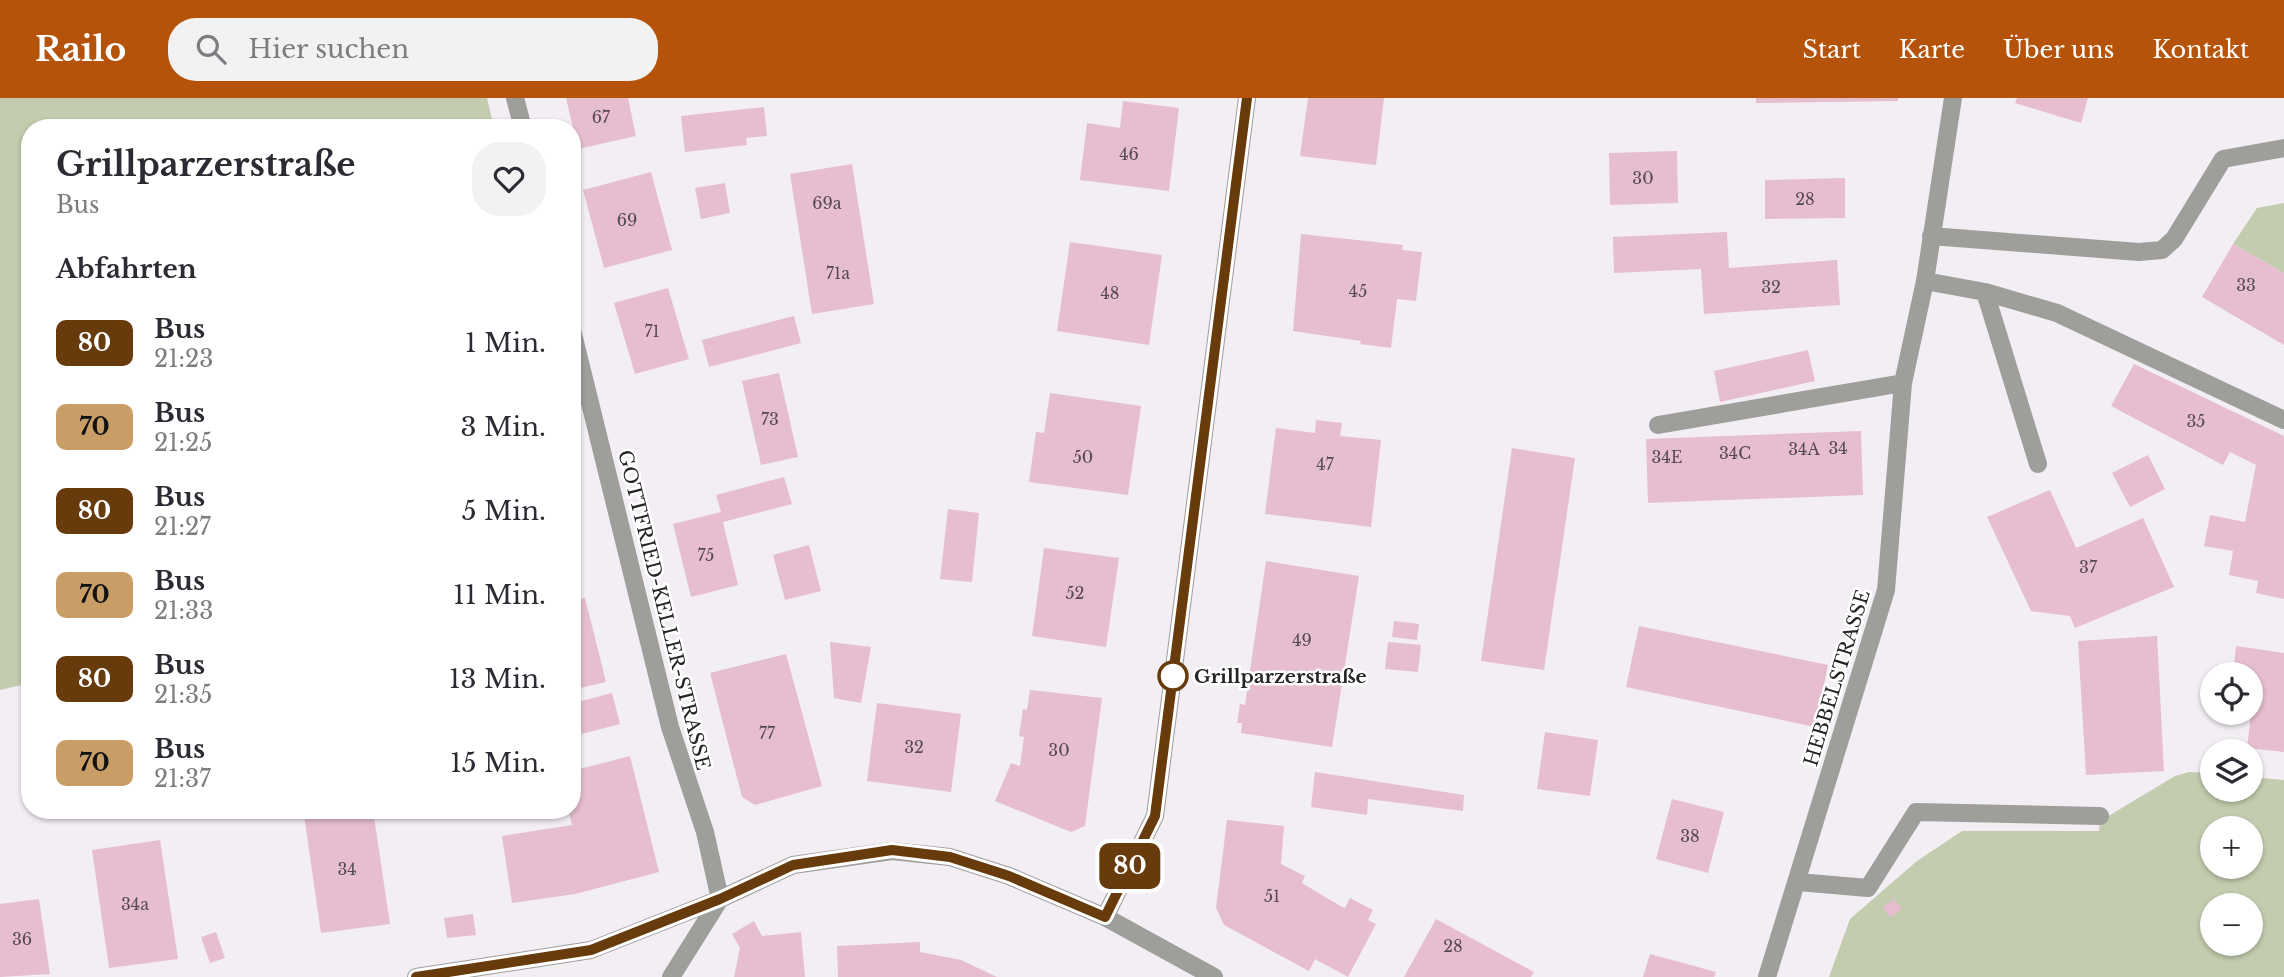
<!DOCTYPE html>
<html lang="de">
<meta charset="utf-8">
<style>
:root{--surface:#fff;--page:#f2f2f3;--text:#2b2b33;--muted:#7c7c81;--accent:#b45309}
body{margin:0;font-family:"Libre Baskerville",serif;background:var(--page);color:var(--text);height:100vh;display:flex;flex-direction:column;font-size:26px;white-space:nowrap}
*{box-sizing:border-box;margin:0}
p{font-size:23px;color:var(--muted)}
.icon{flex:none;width:38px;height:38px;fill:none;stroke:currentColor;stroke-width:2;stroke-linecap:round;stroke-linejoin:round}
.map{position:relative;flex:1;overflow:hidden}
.drawer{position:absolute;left:21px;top:21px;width:560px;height:700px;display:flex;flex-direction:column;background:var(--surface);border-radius:28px;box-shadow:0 2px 5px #0004}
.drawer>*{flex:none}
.badge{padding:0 14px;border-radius:10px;font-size:24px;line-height:46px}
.controls{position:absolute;left:2200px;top:564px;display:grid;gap:14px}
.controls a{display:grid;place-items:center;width:63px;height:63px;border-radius:50%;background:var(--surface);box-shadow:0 2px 5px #0004;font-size:35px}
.map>.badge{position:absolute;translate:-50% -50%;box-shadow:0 0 0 4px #fff}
h2{padding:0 35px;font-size:26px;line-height:63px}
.round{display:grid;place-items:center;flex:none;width:74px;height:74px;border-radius:28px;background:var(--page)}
.summary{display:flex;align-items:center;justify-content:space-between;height:119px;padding:0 35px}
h1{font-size:33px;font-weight:800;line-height:52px}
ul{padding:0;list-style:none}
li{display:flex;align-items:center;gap:21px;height:84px;padding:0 35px}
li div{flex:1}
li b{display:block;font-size:26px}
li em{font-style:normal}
li .badge{min-width:77px;font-weight:700;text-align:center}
header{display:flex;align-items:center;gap:42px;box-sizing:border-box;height:98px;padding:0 35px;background:var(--accent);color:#fff}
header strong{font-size:33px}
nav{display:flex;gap:38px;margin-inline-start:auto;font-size:24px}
.search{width:490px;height:63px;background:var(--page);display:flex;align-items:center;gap:18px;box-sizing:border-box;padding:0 24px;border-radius:28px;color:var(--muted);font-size:26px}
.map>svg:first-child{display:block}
.green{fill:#c3ccae;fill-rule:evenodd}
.building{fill:#e6becf}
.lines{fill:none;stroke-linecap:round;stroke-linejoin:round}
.minor{stroke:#9e9e9b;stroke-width:18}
.line-casing{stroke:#fff;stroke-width:16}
.line{stroke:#683b0c;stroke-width:10}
.stop-dot{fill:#fff;stroke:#683b0c;stroke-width:3.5}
.labels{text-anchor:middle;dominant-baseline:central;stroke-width:5;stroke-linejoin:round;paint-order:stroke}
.number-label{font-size:16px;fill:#564a50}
.street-label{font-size:19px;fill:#262426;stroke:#fff}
.stop-label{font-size:19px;font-weight:bold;fill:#262426;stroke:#fff;text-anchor:start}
</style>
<header>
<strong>Railo</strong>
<div class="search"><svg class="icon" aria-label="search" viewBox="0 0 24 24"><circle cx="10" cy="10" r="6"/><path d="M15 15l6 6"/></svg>Hier suchen</div>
<nav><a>Start</a><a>Karte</a><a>Über uns</a><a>Kontakt</a></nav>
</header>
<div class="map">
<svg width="2284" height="879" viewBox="0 0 2284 879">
<rect width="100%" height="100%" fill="#f2eef4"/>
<path class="green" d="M0 0H487L494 30H30V585L0 592Z
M2284 105V175L2233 146 2257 110Z
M2189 674 2212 675V691H2250L2251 679 2284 682V879H1829L1850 821 1917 763 1962 733H2099L2100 723 2175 678ZM2212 730H2250V768H2212ZM2212 807H2250V845H2212Z"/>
<path class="building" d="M566 0H628L636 38 578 51Z
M1308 0H1384L1376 67 1300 58Z
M1756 0H1898V3L1756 5Z
M2017 0H2088L2081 25 2015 5Z
M1123 3 1179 10 1169 93 1080 82 1087 25 1120 30Z
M764 9 767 38 746 40 747 47 685 54 681 18Z
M1677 53 1678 105 1610 107 1609 55Z
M852 66 874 206 812 216 790 76Z
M651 74 672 152 604 170 583 92Z
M1845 80V120L1765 121V82Z
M725 85 730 115 701 121 695 90Z
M1727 134 1729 170 1837 162 1840 207 1704 216 1701 171 1614 175 1613 139Z
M1301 136 1403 147 1402 152 1422 154 1416 203 1397 201 1391 250 1360 246 1361 243 1293 233Z
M1070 144 1162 157 1149 247 1057 233Z
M2233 146 2284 175V247L2202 199Z
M668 190 689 261 635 276 614 205Z
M794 218 801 245 709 269 702 242Z
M1808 252 1815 283 1720 304 1714 273Z
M2134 266 2284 338V501L2256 495 2258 483 2229 477 2233 453 2204 448 2210 417 2245 424 2256 367 2230 354 2223 367 2111 308Z
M779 275 798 359 761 367 742 283Z
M1050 295 1141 308 1128 397 1029 384 1036 334 1044 335Z
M1316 322 1342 325 1340 338 1381 342 1371 429 1265 416 1276 330 1315 335Z
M1861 333 1863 397 1648 405 1646 341Z
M1512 350 1575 360 1544 572 1481 563Z
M2148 357 2165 391 2130 409 2112 375Z
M784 379 792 406 723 424 738 487 691 499 673 426 721 414 716 397Z
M2050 392 2076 450 2143 420 2174 489 2075 530 2070 518 2031 513 1987 419Z
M948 411 979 415 972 484 940 481Z
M809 447 821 493 785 502 773 457Z
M1044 450 1119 460 1106 549 1032 538Z
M1266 463 1359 478 1332 649 1241 635 1242 625H1237L1240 606 1245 607Z
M585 500 606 584 572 592V503Z
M1394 523 1419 526 1417 542 1392 539Z
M1639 528 1828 567 1815 629 1626 589Z
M2157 538 2164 673 2086 677 2078 543Z
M830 544 871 549 861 605 834 600Z
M1388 544 1421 547 1418 574 1385 571Z
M2236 548 2284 555V654L2247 650 2253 600H2250V576H2233Z
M786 556 822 688 755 707 742 699 710 575Z
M1030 592 1102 600 1085 728 1071 734 995 703 1011 665 1020 668 1024 639 1019 638 1023 611 1027 612Z
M612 595 620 626 582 636 574 605Z
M877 605 961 616 951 694 867 683Z
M1545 634 1598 642 1590 698 1537 691Z
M630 658 659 774 575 796 512 805 502 738 572 727 568 712H572V673Z
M1315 674 1464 697 1463 713 1368 701 1367 717 1311 709Z
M1672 701 1724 714 1708 775 1656 761Z
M337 712H373L390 826 321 835 304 717Z
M1227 722 1284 728 1281 766 1305 778 1302 785 1342 809 1345 810 1350 800 1373 812 1368 822 1376 826 1348 879 1315 861 1309 873 1224 827 1216 810Z
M160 742 178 861 109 870 92 752Z
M39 801 50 876 0 879V806Z
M1894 801 1902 811 1890 819 1883 809Z
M473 816 476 837 447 840 444 820Z
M1436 821 1534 874 1531 879H1404Z
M754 823 762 838 801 834 805 879H734L740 850 732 836Z
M216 834 225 860 210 865 201 839Z
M920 844V854L961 862 997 879H838L837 848Z
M1650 856 1716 874 1714 879H1643Z"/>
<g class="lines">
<path class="minor" d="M515 0 523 30
M1931 138 2139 154 2162 152 2174 141 2223 61 2284 50
M1925 183 1985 194 2057 215 2284 322
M1985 194 2038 366
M572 232 670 629 705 734 720 801
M1658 327 1903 285
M1798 784 1868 790 1916 714 2100 718
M1105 819 1155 718 1247 0
M416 879 591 852 720 801 793 767 892 753 950 759 1009 778 1105 819 1214 879
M671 879 720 801
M1767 879 1886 492 1903 285 1925 183 1953 0"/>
</g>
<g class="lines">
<g class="line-casing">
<path id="line" d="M416 879 591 852 720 801 793 767 892 752 950 759 1009 778 1105 819 1155 718 1247 0"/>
</g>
<use href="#line" class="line"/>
</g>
<circle class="stop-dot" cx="1173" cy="578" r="14"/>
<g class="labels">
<g class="number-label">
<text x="601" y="19">67</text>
<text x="1129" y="56">46</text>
<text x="1643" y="80">30</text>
<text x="1805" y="101">28</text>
<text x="827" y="105">69a</text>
<text x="627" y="122">69</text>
<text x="838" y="175">71a</text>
<text x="2246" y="187">33</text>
<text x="1771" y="189">32</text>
<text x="1358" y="193">45</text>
<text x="1110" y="195">48</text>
<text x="652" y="233">71</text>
<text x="770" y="321">73</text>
<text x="2196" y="323">35</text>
<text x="1838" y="350">34</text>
<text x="1804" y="351">34A</text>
<text x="1735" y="355">34C</text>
<text x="1083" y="359">50</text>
<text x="1667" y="359">34E</text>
<text x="1325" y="366">47</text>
<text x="706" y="457">75</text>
<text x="2088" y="469">37</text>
<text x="1075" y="495">52</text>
<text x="1302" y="542">49</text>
<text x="767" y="635">77</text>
<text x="914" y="649">32</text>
<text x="1059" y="652">30</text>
<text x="1690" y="738">38</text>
<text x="347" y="771">34</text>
<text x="1272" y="798">51</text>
<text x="135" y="806">34a</text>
<text x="22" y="841">36</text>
<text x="1453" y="848">28</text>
</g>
<g class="street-label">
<text transform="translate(664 512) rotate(76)">GOTTFRIED-KELLER-STRASSE</text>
<text transform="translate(1837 580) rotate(-73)">HEBBELSTRASSE</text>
</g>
<g class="stop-label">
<text x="1194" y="578">Grillparzerstraße</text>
</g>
</g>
</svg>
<div class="controls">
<a><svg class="icon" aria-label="locate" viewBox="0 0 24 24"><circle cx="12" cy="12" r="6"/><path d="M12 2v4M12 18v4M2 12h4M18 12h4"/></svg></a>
<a><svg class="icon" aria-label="layers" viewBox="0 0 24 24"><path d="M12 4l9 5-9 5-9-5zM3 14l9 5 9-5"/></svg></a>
<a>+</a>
<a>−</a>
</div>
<b class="badge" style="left:1130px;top:768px;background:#683b0c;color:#fff">80</b>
<section class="drawer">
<div class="summary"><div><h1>Grillparzerstraße</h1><p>Bus</p></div><a class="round"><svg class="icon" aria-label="heart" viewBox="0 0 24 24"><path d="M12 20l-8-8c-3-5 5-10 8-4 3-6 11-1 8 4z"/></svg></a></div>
<h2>Abfahrten</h2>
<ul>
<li><span class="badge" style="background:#683b0c;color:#fff">80</span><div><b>Bus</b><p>21:23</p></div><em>1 Min.</em></li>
<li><span class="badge" style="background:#c99d66;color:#111">70</span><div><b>Bus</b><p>21:25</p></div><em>3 Min.</em></li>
<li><span class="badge" style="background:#683b0c;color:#fff">80</span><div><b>Bus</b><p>21:27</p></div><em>5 Min.</em></li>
<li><span class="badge" style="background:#c99d66;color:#111">70</span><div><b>Bus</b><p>21:33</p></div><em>11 Min.</em></li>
<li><span class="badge" style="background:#683b0c;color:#fff">80</span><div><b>Bus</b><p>21:35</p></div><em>13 Min.</em></li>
<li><span class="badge" style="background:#c99d66;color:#111">70</span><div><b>Bus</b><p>21:37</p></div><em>15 Min.</em></li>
</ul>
</section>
</div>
